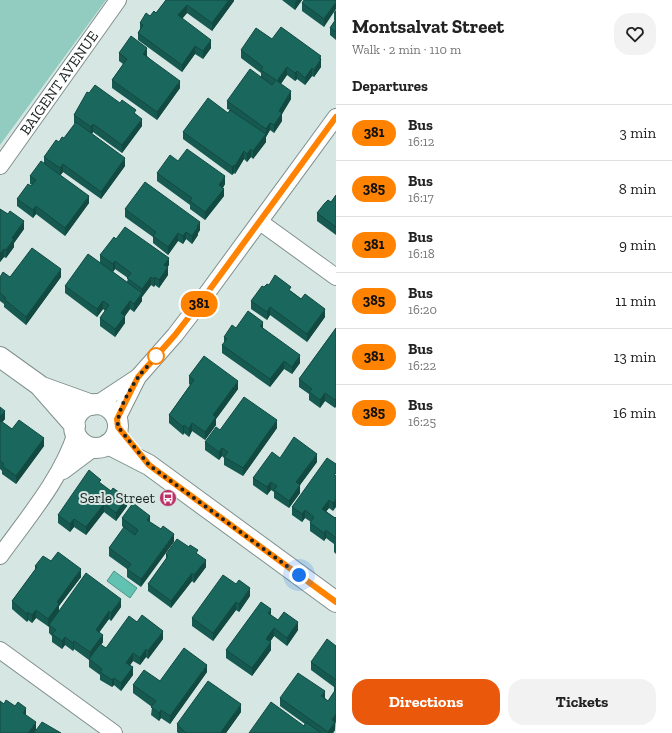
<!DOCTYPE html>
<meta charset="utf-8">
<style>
:root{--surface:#fff;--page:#f2f2f2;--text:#222;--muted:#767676;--line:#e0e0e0;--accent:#ea580c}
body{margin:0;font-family:"Zilla Slab",serif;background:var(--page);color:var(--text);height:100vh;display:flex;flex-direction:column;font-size:15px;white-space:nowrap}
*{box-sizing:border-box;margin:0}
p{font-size:13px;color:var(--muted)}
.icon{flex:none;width:22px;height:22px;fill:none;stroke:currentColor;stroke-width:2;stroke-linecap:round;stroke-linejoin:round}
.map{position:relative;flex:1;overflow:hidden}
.side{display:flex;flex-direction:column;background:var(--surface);width:336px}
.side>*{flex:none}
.badge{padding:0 8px;border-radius:13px;font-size:14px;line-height:26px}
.you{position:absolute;width:20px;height:20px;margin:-10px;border:3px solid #fff;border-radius:50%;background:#1a73e8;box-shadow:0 0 0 6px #1a73e833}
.map>.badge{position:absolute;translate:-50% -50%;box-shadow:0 0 0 2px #fff}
h2{padding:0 16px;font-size:15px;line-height:36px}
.round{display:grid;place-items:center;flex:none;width:42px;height:42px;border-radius:16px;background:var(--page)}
.summary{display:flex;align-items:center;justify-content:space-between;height:68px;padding:0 16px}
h1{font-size:19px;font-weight:700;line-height:30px}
.button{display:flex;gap:8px;margin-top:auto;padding:8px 16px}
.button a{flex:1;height:46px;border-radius:16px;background:var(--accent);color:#fff;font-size:16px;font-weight:700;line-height:46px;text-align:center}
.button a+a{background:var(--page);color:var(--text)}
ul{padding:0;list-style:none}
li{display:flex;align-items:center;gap:12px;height:56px;padding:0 16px;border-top:1px solid var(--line)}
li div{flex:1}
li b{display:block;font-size:15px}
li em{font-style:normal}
li .badge{min-width:44px;font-weight:700;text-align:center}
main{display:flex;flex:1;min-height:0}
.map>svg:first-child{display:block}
.green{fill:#92cbbf}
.water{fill:#62c2b1;stroke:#4d9286}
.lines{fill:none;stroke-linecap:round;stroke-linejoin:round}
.minor-casing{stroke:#80908d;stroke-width:18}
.tertiary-casing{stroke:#80908d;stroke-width:22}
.minor{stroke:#fff;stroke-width:16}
.tertiary{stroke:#fff;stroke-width:20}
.wall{fill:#165950;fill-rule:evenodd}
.shaded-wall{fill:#124941}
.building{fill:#1a685d;stroke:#124941}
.line-casing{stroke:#fff;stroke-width:9}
.line{stroke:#ff8200;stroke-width:6}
.walk{stroke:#1b2220;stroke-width:4;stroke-dasharray:0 7.2}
.stop-dot{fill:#fff;stroke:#ff8200;stroke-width:2}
.labels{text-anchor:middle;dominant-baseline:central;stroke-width:4;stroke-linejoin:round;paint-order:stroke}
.street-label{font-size:15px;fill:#1b2220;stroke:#d6e7e3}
.poi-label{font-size:15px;fill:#1b2220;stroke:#d6e7e3;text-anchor:end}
</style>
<main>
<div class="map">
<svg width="336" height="733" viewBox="0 0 336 733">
<rect width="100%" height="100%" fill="#d6e7e3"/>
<path class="green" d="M0 0H106L0 145Z"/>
<path class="water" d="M114 571 137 588 130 598 107 581Z"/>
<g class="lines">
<g class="minor-casing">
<g id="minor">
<path id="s1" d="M0 166 118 0"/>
<path d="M260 222 336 277"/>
<path d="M97 404 138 377"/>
<path d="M117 419 138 377 175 335 202 300 336 117"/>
<path d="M63 471 95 447"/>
<path d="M0 556C28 517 61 479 76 433"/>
<path d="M0 650 114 733"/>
</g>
</g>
<g class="tertiary-casing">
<path id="tertiary" d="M0 357 39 385 75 426
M42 387 92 405
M74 426a22 22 0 1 1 44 0a22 22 0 1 1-44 0Z
M108 444 149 465 336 602"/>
</g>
<use href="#minor" class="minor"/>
<use href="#tertiary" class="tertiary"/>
</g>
<path class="wall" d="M166 0H234V1L212 31 187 13 182 19 211 48 203 59 195 54 182 72 138 40V33L140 30V23L156 13Z
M282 0H302L295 10Z
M336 0 324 27 302 11V3Z
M336 10V40L330 35V28L335 20H334V12Z
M272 39 321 59V67L314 77 312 76 305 85 297 79 295 81 287 75 281 84 291 99 282 114V121L274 133 270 130 266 137V142L253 159 251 157 247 162 244 159 235 174 234 173 232 175 183 139V132L228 113 230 110 227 109V101L261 77V73L241 58V50Z
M119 53 147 56 180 88 157 120 112 88V80L123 64 119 61Z
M89 93 136 114 142 126 122 153 93 132 92 134 125 166 101 199 63 172 60 175 89 203 65 236 36 214 33 218 17 206V199L32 185 30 184V176L44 163V157L59 142 64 138 75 124 74 123V115Z
M178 161 225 184 223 188 224 196 205 220 190 209V205L157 181V173Z
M336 195V235L317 221V213L331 202Z
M0 209 24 229 14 243V247L6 258 4 257 0 262Z
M125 209 200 230 198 233V235L192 244 186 239 183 244 178 241 168 255 153 243V237L125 217Z
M116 239 169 265 167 267 168 275 159 288 155 285 154 287 151 285 142 297V296V301L134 312 130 309 125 316V323L115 337 100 326V318L105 311 103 309 97 317 65 293V286L100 263V255ZM115 269 128 278 127 282 113 272Z
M0 277H61L26 325 4 307V304L0 301Z
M269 285 291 291 325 317 307 342 270 315 267 320 251 309V301L264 287Z
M236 328H263L300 363 292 374 284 369 270 387 222 353V345L224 343V337Z
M336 328V406L335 408 325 401 320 408 309 400V394L299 387V379Z
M189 376 238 389 216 419V425L205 440 192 431 189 437 184 433 183 435 169 423V415L190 385 189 384Z
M0 407 5 419 2 422 12 429 44 446 16 484 2 474V471L0 469Z
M277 428 243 476 224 465V458L222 456 219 460 205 450V442L220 430Z
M280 458 317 462 300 485V493L289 508 274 498V492L271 490 267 495 253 485V478Z
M336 464 333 511 329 508 326 511 335 518 336 517V554L334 552V544L326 538 324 541 310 531V523L311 522 305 518 302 522 292 515V507Z
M101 484 127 506 116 521 104 512 86 535 74 527 70 532 58 523V515Z
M150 516 141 587 127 577V569L109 556V548L124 528 122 526V518Z
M166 554 206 567 194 583 192 581 171 608 148 591V584L166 560Z
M51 561 81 577 59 606V610L121 607 111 621 109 619 99 632 103 642 101 645 106 648 163 639 148 659 146 657 140 665 133 661 130 665 133 675 121 691 114 685 112 687 100 680V675L89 667V660L74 649 73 651 65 645 62 649 52 642V636L49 633V627L36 618 32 623 28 620 27 622 12 609V601L35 570V566Z
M250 596 239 612 236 610 213 641 192 626V618Z
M271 615 278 620 298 630 287 646 274 636 270 642 271 650 252 676 226 658V650Z
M336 646V722L335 723V730L333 733H249L304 726 305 724 280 706V698H325L328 701 334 692V687L311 670V662Z
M207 672 170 724 161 718 159 721 151 715 152 707 133 693V685L160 681Z
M241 712 226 733H178L177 732V724Z"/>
<path class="shaded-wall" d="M229 0H234V1L212 31V23Z
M297 0H302L295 10V2Z
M336 2V9L324 27V19Z
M187 5V13L178 23V15Z
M211 40V48L203 59V51Z
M195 46V54L182 72V65Z
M147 48V56L143 62V54Z
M321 56V67L314 77V70Z
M287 67V75L277 89V81Z
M312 68V76L305 85V78Z
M297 71V79L295 81V73Z
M180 81V88L157 120V112Z
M291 91V99L282 114V121L274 133V125L279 111Z
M142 119V126L122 153V145Z
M270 123V130L266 137V129Z
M93 124V132L91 135V127Z
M266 134V142L253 159V151Z
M251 149V157L247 162V154Z
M244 151V159L235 174V166Z
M125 158V166L101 199V192Z
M63 164V172L60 176V168Z
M234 165V173L232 175V167Z
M225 176V184L219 193V185Z
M224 189V196L205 220V212Z
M89 196V203L65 236V228Z
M36 206V214L33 218V210Z
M24 221V229L14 243V247L6 258V250L12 238Z
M200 222V230L198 233V235L192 244V236L197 226Z
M186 232V239L183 244V236Z
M178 233V241L168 255V247Z
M4 249V257L0 262V254Z
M169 258V265L164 272V265Z
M115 261V269L113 272V264Z
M168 267V275L159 288V280Z
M61 269V277L26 325V317Z
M151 277V285L142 297V289Z
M155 277V285L154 287V279Z
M142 293V301L134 312V304Z
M103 301V309L97 317V309Z
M130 301V309L125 316V323L115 337V329L121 313Z
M270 307V315L267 320V312Z
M325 309V317L307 342V334Z
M263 322V330L260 326Z
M300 355V363L292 374V367Z
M284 361V369L270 387V379Z
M238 381V389L216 419V425L205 440V432L213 415Z
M325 393V401L320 408V400Z
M336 398V406L335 408V400Z
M5 411V419L0 425V417Z
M277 420V428L243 476V468Z
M192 423V431L189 437V429Z
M184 425V433L183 435V427Z
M44 438V446L16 484V476Z
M222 448V456L219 460V452Z
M317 454V462L300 485V493L289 508V501L296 482Z
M271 482V490L267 495V487Z
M127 498V506L116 521V513Z
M336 499V507L333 511V503Z
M329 500V508L322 517V509Z
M104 504V512L86 535V527Z
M305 510V518L302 522V514Z
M150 516V524L147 520Z
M74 519V527L70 532V524Z
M326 530V538L324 541V533Z
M174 534V542L141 587V579Z
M206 560V567L194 583V575Z
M81 569V577L59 606V612L49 625 48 627V619L57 602Z
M192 573V581L171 608V601Z
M250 588V596L239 612V604Z
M121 599V607L111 621V613Z
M236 602V610L213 641V633Z
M271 609V617L268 613Z
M36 610V618L32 623V615Z
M109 611V619L96 637V630Z
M28 612V620L27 622V614Z
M298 622V630L287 646V638Z
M274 628V636L266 647V639Z
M163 631V639L148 659V651Z
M103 635V642L90 660V652Z
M65 637V645L62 649V641Z
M74 641V649L73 651V643Z
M271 642V650L252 676V668Z
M146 649V657L140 665V658Z
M133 653V661L126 671V663Z
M207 665V672L170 724V716Z
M133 667V675L121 691V683Z
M114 678V685L112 687V680Z
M325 691V699L321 696Z
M241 704V712L226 733H221V732Z
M26 708V716L23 713Z
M161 710V718L159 721V713Z
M336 714 335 730 333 733H328L332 720Z
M36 722V730L34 733H28Z"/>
<path class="building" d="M166 0H229L212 23 187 5 178 15 211 40 203 51 195 46 182 65 138 33 143 25 140 23 146 13 150 16 154 11 156 13Z
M304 0H336V2L324 19 302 3Z
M336 19V32L330 28Z
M281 27 321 56 319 58 321 59 314 70 312 68 305 78 297 71 295 73 287 67 277 81 291 91 279 111 282 113 274 125 270 123 266 129 227 101 250 69 272 85 276 80 261 70 263 67 241 50 256 28 272 39Z
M131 36 147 48 143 54 180 81 157 112 112 80 127 59 119 53Z
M95 85 120 103 122 100 136 110 134 113 142 119 122 145 93 124 91 127 74 115 87 92 89 93Z
M208 98 228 113 230 110 266 134 253 151 251 149 247 154 244 151 235 166 234 165 232 167 183 132Z
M76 122 125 158 101 192 63 164 60 168 44 157 56 140 59 142 62 137 64 138Z
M187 149 225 176 219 185 224 189 205 212 190 201 192 198 157 173 170 155 178 161Z
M41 161 89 196 65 228 36 206 33 210 17 199 28 184 31 186 36 180 30 176Z
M145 182 200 222 197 226 198 227 192 236 186 232 183 236 178 233 168 247 153 236 156 232 125 209Z
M336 195V227L317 213 324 204 328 200 331 202Z
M0 209 8 214 10 211 24 221 12 238 14 239 6 250 4 249 0 254Z
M125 227 169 258 164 265 168 267 159 280 155 277 154 279 151 277 142 289 127 278 131 273 115 261 113 264 100 255 114 237 116 239Z
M32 248 61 269 26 317 4 299 6 298 0 293V277L3 272 10 277Z
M88 254 142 293 134 304 130 301 121 313 125 316 115 329 100 318 109 305 103 301 97 309 65 286Z
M275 275 291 287 289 290 301 299 305 294 325 309 307 334 270 307 267 312 251 301 262 286 264 287 267 284 269 285Z
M248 311 263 322 260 326 300 355 292 367 284 361 270 379 222 345 227 339 224 337 232 325 236 328Z
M336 328V398L335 400 325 393 320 400 309 392 312 389 299 379Z
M204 356 238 381 213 415 216 417 205 432 192 423 189 429 184 425 183 427 169 415 194 380 189 376Z
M244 397 277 420 243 468 224 457 228 452 222 448 219 452 205 442 216 427 220 430Z
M0 407 5 411 0 417Z
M19 420 44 438 16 476 2 466 4 464 0 461V422L1 421 12 429Z
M294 437 317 454 296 482 300 485 289 501 274 490 277 486 271 482 267 487 253 478 272 452 280 458Z
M327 458 336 464V473L334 475 336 476V499L333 503 329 500 322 509 335 518 336 517V538L326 530 324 533 310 523 314 517 305 510 302 514 292 507Z
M89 470 101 480 99 482 111 491 113 488 127 498 116 513 104 504 86 527 74 519 70 524 58 515Z
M133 503 150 516 147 520 161 529 163 526 174 534 141 579 127 569 131 564 109 548 124 527 135 535 138 530 122 518Z
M177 539 189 547 190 545 198 550 196 553 206 560 194 575 192 573 171 601 148 584 168 556 166 554Z
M58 552 81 569 57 602 59 604 48 619 36 610 32 615 28 612 27 614 12 601 37 567 35 566 43 556 51 561Z
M86 573 121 599 111 613 109 611 96 630 103 635 90 652 74 641 73 643 65 637 62 641 52 634 56 630 49 625Z
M223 575 236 584 239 580 250 588 239 604 236 602 213 633 192 618Z
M261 602 271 609 268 613 278 620 284 612 298 622 287 638 274 628 266 639 271 642 252 668 226 650Z
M142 615 163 631 148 651 146 649 140 658 133 653 126 663 133 667 121 683 114 678 112 680 100 672 102 669 89 659 100 644 106 648 129 616 137 622Z
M327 639 336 646V680L311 662Z
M184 648 207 665 170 716 161 710 159 713 151 707 156 701 133 685 144 670 160 681Z
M298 673 325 691 321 696 328 701 336 689V714L332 720 335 722 328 732 280 698Z
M208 681 241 704 221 732 222 733H186L177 724Z
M6 700 15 706 18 702 26 708 23 713 36 722 28 733H0V701L4 704Z
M271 702 304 726 306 722 321 733H249Z
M42 722 61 733H34Z"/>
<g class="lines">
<g class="line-casing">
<path id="line" d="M336 117 202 300 175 335 138 377 117 419 118 427 149 465 336 602"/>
</g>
<use href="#line" class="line"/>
<path class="walk" d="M156 356C153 362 144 369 139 376 130 389 116 412 118 427L149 465 299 575"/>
</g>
<defs>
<g id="bus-disc" transform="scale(0.9)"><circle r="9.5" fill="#bd3269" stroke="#d6e7e3"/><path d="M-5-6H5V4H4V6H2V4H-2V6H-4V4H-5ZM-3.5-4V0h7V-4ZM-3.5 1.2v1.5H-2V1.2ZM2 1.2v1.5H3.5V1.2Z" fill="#fff"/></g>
</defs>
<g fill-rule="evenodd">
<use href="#bus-disc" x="168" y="498"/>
</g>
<circle class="stop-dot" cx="156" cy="356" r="8"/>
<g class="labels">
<g class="street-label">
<text stroke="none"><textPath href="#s1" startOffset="102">BAIGENT AVENUE</textPath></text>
</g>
<g class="poi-label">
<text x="155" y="498">Serle Street</text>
</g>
</g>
</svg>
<div class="you" style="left:299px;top:575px"></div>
<b class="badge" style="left:199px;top:304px;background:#ff8200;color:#111">381</b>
</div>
<section class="side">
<div class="summary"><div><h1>Montsalvat Street</h1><p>Walk · 2 min · 110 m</p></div><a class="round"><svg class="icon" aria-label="heart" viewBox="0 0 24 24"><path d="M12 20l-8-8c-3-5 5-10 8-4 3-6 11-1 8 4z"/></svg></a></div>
<h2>Departures</h2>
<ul>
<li><span class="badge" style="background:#ff8200;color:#111">381</span><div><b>Bus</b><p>16:12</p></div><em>3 min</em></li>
<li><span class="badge" style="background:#ff8200;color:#111">385</span><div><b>Bus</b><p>16:17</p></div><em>8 min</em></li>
<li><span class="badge" style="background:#ff8200;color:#111">381</span><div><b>Bus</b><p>16:18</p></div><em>9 min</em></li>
<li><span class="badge" style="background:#ff8200;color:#111">385</span><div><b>Bus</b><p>16:20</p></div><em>11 min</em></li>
<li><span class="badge" style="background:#ff8200;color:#111">381</span><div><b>Bus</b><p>16:22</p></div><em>13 min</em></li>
<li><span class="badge" style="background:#ff8200;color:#111">385</span><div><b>Bus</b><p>16:25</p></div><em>16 min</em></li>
</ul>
<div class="button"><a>Directions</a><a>Tickets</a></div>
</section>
</main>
